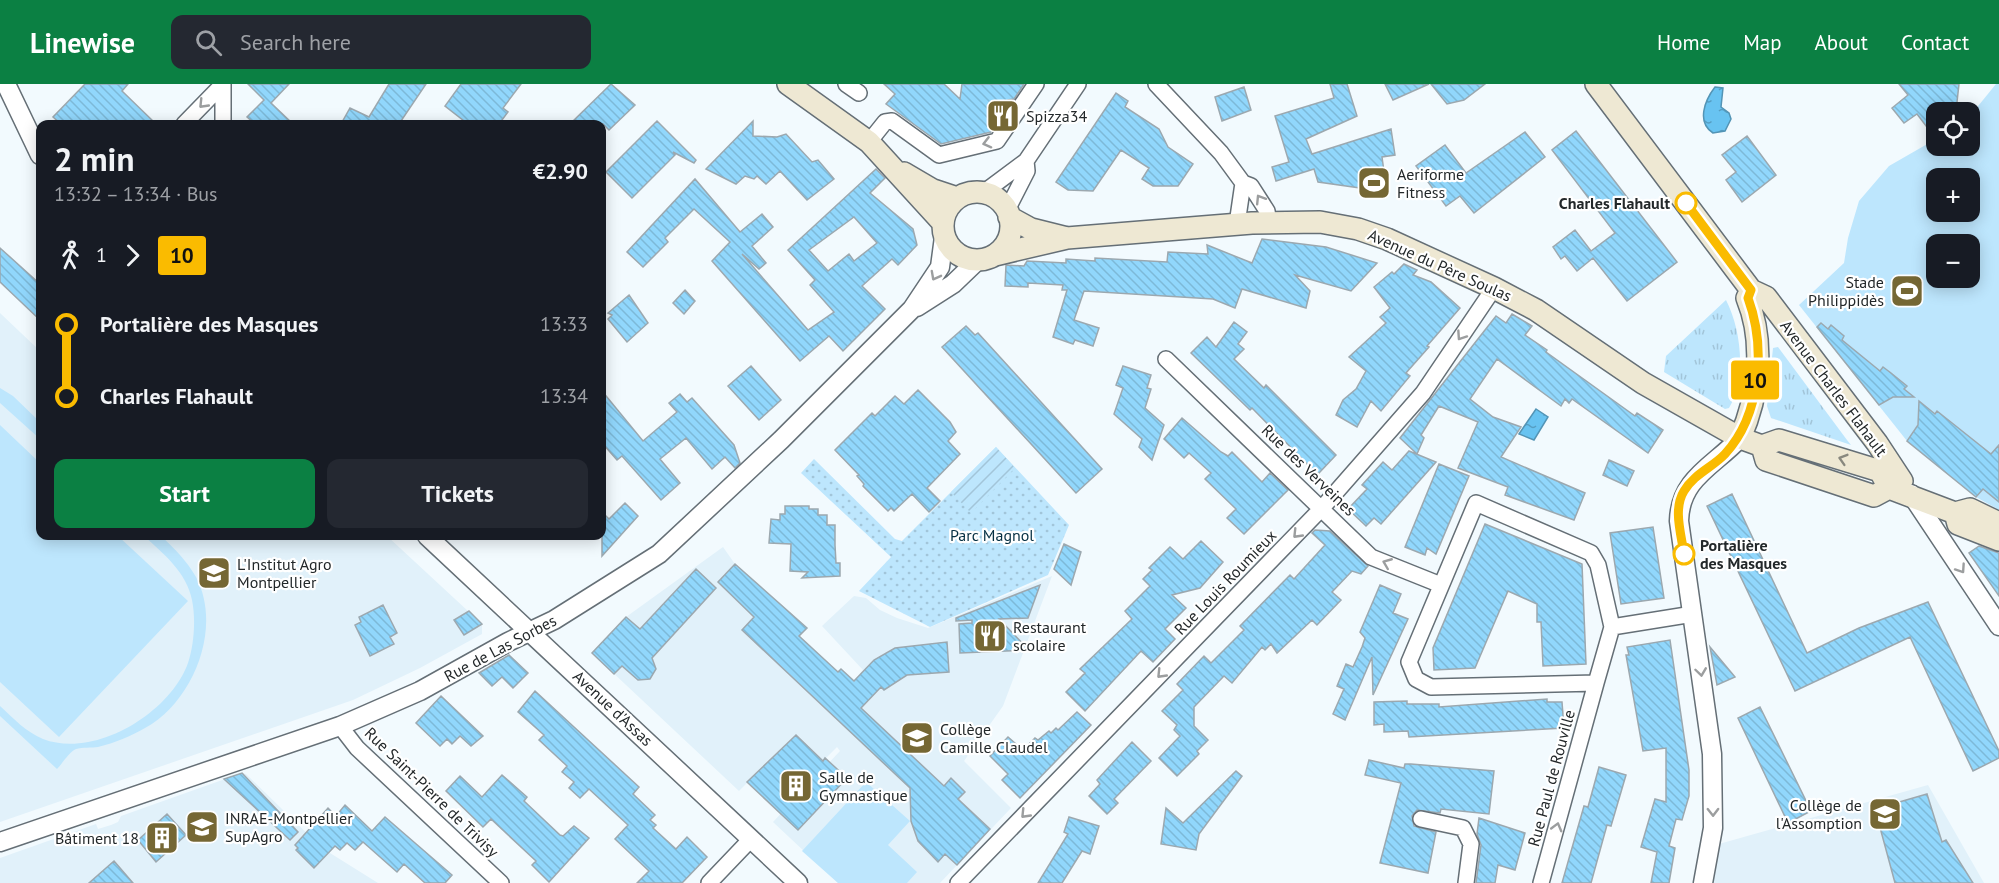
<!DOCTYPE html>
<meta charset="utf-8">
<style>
:root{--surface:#171b24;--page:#242831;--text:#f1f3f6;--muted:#9ea1a6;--accent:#0b8043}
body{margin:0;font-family:"PT Sans",sans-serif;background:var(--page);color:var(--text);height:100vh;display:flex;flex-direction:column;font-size:22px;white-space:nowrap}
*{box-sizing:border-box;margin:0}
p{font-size:20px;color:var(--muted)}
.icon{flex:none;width:33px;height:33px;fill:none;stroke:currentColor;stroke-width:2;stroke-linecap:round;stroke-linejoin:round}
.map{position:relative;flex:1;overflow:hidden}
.panel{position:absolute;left:36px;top:36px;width:570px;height:420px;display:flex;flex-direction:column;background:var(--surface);border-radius:12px;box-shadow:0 3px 15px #0003}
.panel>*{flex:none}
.badge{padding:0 12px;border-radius:4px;font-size:21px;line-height:39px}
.buttons{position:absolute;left:1926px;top:18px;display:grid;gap:12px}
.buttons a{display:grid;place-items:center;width:54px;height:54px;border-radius:12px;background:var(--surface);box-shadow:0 3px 15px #0003;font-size:30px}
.map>.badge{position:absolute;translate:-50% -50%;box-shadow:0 0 0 3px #fff}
.legs{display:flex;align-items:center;gap:9px;height:66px;padding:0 18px;font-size:20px}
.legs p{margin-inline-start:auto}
.overview{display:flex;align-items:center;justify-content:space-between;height:102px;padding:0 18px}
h1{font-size:33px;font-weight:700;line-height:45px}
.cta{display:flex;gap:12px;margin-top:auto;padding:12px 18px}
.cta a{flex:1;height:69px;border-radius:12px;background:var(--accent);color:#fff;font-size:24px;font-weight:700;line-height:69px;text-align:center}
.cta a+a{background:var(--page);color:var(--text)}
ul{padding:0 18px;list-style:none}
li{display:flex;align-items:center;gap:21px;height:72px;font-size:22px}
li i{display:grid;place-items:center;width:9px;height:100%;margin:0 8px;background:currentColor}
li i::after{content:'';width:15px;height:15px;margin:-8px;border:4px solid;border-radius:50%;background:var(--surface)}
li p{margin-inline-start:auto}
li:first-child i{background:linear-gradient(#0000 50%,currentColor 0)}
li:last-child i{background:linear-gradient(currentColor 50%,#0000 0)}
header{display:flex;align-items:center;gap:36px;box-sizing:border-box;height:84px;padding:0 30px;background:var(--accent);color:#fff}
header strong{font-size:28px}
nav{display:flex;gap:33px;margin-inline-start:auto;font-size:21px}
.search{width:420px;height:54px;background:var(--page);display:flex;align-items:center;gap:15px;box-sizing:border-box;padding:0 21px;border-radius:12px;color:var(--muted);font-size:22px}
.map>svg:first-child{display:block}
.built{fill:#e1f1fa}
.grass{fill:url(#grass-tufts)}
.park{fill:url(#park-dots)}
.garden{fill:url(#garden-furrows)}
.pitch{fill:#bde6fd;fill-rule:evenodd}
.water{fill:url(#water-ripples);stroke:#5394b5;stroke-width:1.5}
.building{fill:url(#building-back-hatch);stroke:#9ca8af;stroke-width:1.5;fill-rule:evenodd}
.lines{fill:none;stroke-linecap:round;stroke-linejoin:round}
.minor-casing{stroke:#656f76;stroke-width:18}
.tertiary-casing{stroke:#656f76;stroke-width:21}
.secondary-casing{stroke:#656f76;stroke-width:24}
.minor{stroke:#fff;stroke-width:15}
.tertiary{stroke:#fff;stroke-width:18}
.secondary{stroke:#eee8d3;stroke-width:21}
.oneway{stroke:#9c9e9f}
.oneway2{stroke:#88887e}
.line-1-casing{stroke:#fff;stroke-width:14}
.line-1{stroke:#fabb00;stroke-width:9}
.stop-1-dot{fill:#fff;stroke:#fabb00;stroke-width:3}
.labels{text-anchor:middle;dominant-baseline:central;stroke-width:4.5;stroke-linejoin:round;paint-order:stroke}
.poi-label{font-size:16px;fill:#23282a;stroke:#fff;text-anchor:start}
.stop-label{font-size:16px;font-weight:bold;fill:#23282a;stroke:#fff;text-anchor:end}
.street-label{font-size:16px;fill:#23282a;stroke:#fff}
.park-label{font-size:16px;fill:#052f42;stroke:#fff}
</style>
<header>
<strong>Linewise</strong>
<div class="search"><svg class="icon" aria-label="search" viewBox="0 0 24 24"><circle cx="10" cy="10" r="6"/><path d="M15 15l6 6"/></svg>Search here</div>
<nav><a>Home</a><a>Map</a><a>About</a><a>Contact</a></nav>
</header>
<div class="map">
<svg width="1999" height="799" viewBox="0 0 1999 799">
<defs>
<pattern id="grass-tufts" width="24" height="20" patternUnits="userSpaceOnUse" patternTransform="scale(1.5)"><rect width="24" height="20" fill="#bde6fd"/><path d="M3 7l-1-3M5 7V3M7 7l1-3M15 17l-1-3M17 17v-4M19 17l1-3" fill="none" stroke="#a2c5d9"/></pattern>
<pattern id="park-dots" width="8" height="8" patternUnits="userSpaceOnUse" patternTransform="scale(1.5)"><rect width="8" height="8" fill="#bde6fd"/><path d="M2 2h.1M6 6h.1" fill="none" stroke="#a2c5d9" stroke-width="1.8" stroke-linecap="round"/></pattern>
<pattern id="garden-furrows" width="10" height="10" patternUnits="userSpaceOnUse" patternTransform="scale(1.5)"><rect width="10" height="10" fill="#bde6fd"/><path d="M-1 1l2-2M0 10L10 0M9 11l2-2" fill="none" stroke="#a2c5d9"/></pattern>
<pattern id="water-ripples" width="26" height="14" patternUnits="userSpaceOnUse" patternTransform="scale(1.5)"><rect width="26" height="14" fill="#68c3f1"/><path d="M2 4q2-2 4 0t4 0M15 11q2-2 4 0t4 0" fill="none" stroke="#559ec3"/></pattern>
<pattern id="building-back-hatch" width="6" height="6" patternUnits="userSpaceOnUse" patternTransform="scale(1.5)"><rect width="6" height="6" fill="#91d7fc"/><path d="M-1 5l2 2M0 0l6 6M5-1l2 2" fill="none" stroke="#7db9d8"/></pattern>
</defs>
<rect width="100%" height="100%" fill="#f2fafe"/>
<path class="built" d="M0 229 40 267V452H387L482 540V550L420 584 353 616 0 738Z
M723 463 735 480 771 514 772 526 779 518 807 544 800 552 838 588 841 585 854 596 863 586 822 542 854 512 866 514 880 526 897 534 928 544 1052 492 1003 622 964 677 1011 724 940 799H838L773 738 840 667 837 663 823 677 795 651 739 707 593 570 626 533Z
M242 689 246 690 322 764 378 799H0V774L96 740 98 745 111 741 118 738 121 732Z
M1928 701 1984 799H1711L1719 760Z"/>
<path class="grass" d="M1726 216C1741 245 1747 294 1729 324L1725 325 1664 288 1666 272Z
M1778 263 1847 356 1851 361 1771 334 1767 322 1773 264Z"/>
<path class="park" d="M996 363 1069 441 1048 491 930 543 859 507 891 473 801 389 814 375 895 455 902 457Z"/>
<path class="garden" d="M996 363 1015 384 971 429 951 408Z"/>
<path class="pitch" d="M1996 0H1999V426L1976 413 1907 357 1799 221 1844 179 1848 154 1859 117 1889 82 1936 55V62H1970V32ZM1936 94H1970V128H1936ZM1936 160H1970V194H1936Z
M0 304 13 312 40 338V355L0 319Z
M0 341 40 379V452H118L188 517 59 653 0 598Z
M144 452H161C174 464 187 477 196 493 223 544 193 618 145 644 131 652 115 659 98 663 92 664 82 663 76 665 69 668 62 680 57 685L0 632V622C13 634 26 648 43 655 95 675 170 629 188 579 194 561 196 535 192 516 187 489 163 469 144 452Z
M866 698 910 737 888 761 917 788 907 799H838L802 767Z"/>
<path class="water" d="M1715 3 1723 4 1721 23 1729 29 1731 35 1725 47 1713 49C1696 38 1705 16 1715 3Z
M1536 325 1548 333 1534 356 1519 350Z"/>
<path class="building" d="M85 0H128L122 7 156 40H61L53 33Z
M248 0H289L271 19 293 40H255L247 33 264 16Z
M389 0H426L399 40H341L350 24 369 33Z
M461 0H521L503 24 508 28 499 40H468L445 22Z
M611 0 635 21 609 46 603 40H570Z
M884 0H944L960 15 962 0H1024L1014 15 1008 16V24L991 48 941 60 886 20 895 10Z
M1330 0H1347L1357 32 1306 55 1312 70 1391 45 1395 71 1382 73 1386 102 1367 105 1318 98 1314 85 1276 97 1272 83 1289 78 1275 32 1334 14Z
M1385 0H1429L1393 16Z
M1431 0H1485L1464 16 1447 20Z
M1899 0H1959L1957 18 1961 22 1952 28H1936V55L1917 30 1904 39 1892 24 1908 11Z
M1244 3 1251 26 1222 37 1215 13Z
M1116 9 1128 17 1125 23 1159 45 1168 63 1193 80 1178 102H1153L1142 95 1149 84 1121 66 1093 107 1068 106 1056 98Z
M657 37 696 76 694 79 673 68 675 71 632 114 606 88Z
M753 37V52L777 53 786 50 812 78 818 76 834 95 807 116 780 87 766 100 757 92 754 95 745 92 736 100 706 85Z
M1576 47 1677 178 1627 217 1593 174 1577 187 1565 172 1561 175 1553 163 1575 146 1591 167 1615 149 1552 66Z
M1525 48 1545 73 1474 129 1460 112 1446 122 1416 82 1445 61 1466 89Z
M1747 52 1776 91 1742 118 1726 96 1736 88 1722 71Z
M876 85 885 94 870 109 913 145 917 161 898 181 892 175 862 202 885 225 843 267 829 252 800 277 712 177 730 158 694 125 665 154 668 158 643 183 627 168 695 95 740 148 762 130 773 143 752 162 766 179 759 185 742 170 808 246 834 228 810 201 815 196 788 166ZM854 133 877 159 854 177 849 170 828 187 809 166Z
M1262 155 1326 163 1377 179 1351 207 1295 191 1310 207 1306 224 1242 205 1235 224 1213 215 1084 207 1074 236 1099 244 1093 262 1075 256 1073 260 1053 253 1067 206H1062L1063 201 1028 199V203L1005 202 1006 181 1024 182 1027 177 1066 179V175L1095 177V174L1167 178 1168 168 1208 170 1207 161 1252 179Z
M0 164 40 200V236L0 198Z
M1404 180 1417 186 1413 191 1431 198 1460 224 1427 262 1429 263 1406 289 1410 292 1381 327 1371 317 1357 343 1336 331 1343 316 1356 305 1366 287 1349 273 1386 239 1380 233 1390 224 1374 203 1392 188 1394 190Z
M685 206 695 217 684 230 673 219Z
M629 211 648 239 627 258 608 235 612 231 608 229Z
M1512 230 1532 242 1525 251 1547 266 1546 268 1635 332 1637 329 1663 346 1648 369 1572 315 1569 319 1565 315 1561 322 1497 275 1470 315 1493 333 1521 343 1501 373 1585 409 1574 436 1505 411 1508 403 1458 384 1478 338 1439 322 1421 351 1424 354 1417 370 1400 354 1496 232 1506 239Z
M1234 238 1247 248 1238 260 1244 265 1234 275 1264 304 1266 301 1336 371 1319 389H1316L1252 324 1250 326 1191 269 1207 253 1216 263Z
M1821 239 1828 245 1831 241 1844 252 1842 256 1880 287 1883 283 1891 289 1907 302 1904 305 1914 313H1893L1879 321 1817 243Z
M966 242 975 251 978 249 1102 385 1076 409 942 263Z
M751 282 781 316 759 336 728 302Z
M1123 282 1151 291 1147 304 1151 305 1145 324 1164 341 1152 376 1139 363 1142 355 1114 330 1123 304 1116 301Z
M918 306 950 338 956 348 948 357 960 370 927 404 940 417 929 428 912 410 894 427 891 424 888 427 863 402 864 400 857 392 859 391 835 366 872 329 875 332 895 312 904 320Z
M602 307 643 357 677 328 669 319 680 310 687 318 692 314 734 361 740 379 735 384 725 373 712 385 686 354 660 375 680 399 661 416 622 372 617 376 602 359Z
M1919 317 1935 330 1937 327 1991 370 1999 361V418L1983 405 1976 413 1907 357 1918 341Z
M1182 334 1221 368 1228 372 1232 368 1262 398 1270 389 1288 406 1244 450 1227 434 1236 425 1205 395 1211 389 1189 369 1184 374 1164 355Z
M1409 367 1436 378 1381 440 1374 434 1366 442 1348 425 1367 405 1362 401 1383 378 1392 386Z
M1609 376 1634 387 1627 402 1603 391Z
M1439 380 1469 392 1436 470 1427 464 1425 471 1405 463Z
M1732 410 1807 569 1859 544 1928 518 1999 667V674L1973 687 1910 553 1795 607 1707 422Z
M625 419 638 432 602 472V428L609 435Z
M785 422H809V425H818V431H827V441H835V461L836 479H840V492L802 494 808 488 790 487 791 460 769 459 771 435 780 436V430H785Z
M1485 440 1582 480 1586 580 1543 582 1541 538H1537V520L1508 507 1475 584 1434 586 1433 564Z
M1653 443 1664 514 1621 520 1610 449Z
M1315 446 1330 447 1368 482 1361 490 1352 487 1332 508 1341 516 1317 541 1312 536 1277 569 1271 560 1265 566 1262 563 1232 599 1224 592 1194 623V642L1208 656 1197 667 1199 670 1177 692 1159 674 1180 652 1174 646 1177 641 1162 627 1183 606 1177 600 1204 572 1211 579 1244 546 1240 542 1290 491 1294 495 1325 461 1312 449Z
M1201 457 1223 478 1200 504 1172 511 1186 524 1165 545 1175 555 1153 578 1141 567 1085 627 1066 608 1085 589 1080 585 1132 535 1125 527 1150 502 1143 495 1152 486 1149 484 1170 463 1183 475Z
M1064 460 1081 468 1071 501 1054 485Z
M1979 462 1999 469V512L1969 469Z
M735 480 807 544 799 552 838 588 841 585 854 597 874 576 895 564 947 558 949 588 907 591 884 606 881 603 861 624 944 702 951 694 965 708 958 715 990 745 957 781 945 770 938 778 918 757 911 737 910 704 742 546 754 533 718 498Z
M696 485 716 504 652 574 656 585 650 595 638 596 622 582 614 590 592 569 626 533 640 545Z
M1040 501 1028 534 999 535 1029 566 960 569 959 540 972 539V536L956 537V534Z
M1380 501 1401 510 1393 529 1408 535 1373 611 1372 573 1345 636 1333 630 1344 605 1337 602 1346 580 1353 583 1362 563 1365 554 1360 548Z
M383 521 397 549 390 553 394 560 370 572 355 541 361 538 359 533Z
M469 527 482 540 464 551 454 536Z
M1670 556 1689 686V712L1682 736 1676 735 1669 762 1675 764 1669 799H1651L1657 768 1641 763 1655 715 1666 718V664L1643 667 1626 571H1629L1627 563Z
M1710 563 1735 593 1717 601Z
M509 571 528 589 513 604 502 593 492 602 479 589Z
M535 607 639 703 633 710 655 731 650 736 656 741 653 744 676 765 687 753 707 773 682 799H637L649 787 615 755 628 741 589 705 580 714 569 704 574 698 562 688 567 682 539 656 544 651 518 628Z
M441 612 483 652 471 662 460 652 452 660 447 655 440 662 416 639Z
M1547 615V618H1562L1564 644 1409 653 1408 647 1384 648V640L1374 641V618L1407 617V620H1439V623Z
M1760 623 1811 727 1788 739 1738 634Z
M1077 628 1091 641 1020 714 1002 696 1008 690 990 672 1008 653 1023 666 1035 654 1038 656 1049 647 1051 649 1056 644 1058 646Z
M796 651 823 677 825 674 847 694 798 746 747 698Z
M1132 658 1151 677 1114 715 1118 719 1107 730 1089 712 1100 700 1097 696Z
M1369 676 1404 684 1405 680H1411L1494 687 1489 730 1441 725 1440 729 1417 726 1412 732 1414 742 1436 748 1428 789 1380 779 1401 699 1365 691Z
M1599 683 1626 691 1611 742 1607 741 1591 799H1562L1584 722 1588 723Z
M1236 687 1242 692 1199 750 1196 766 1161 760 1166 724 1183 739Z
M242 689 298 748 290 756 224 695Z
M502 691 527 713 524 717 560 751 563 752 574 742 589 754 549 798 532 781 536 777 491 735 483 743 446 707 460 692 482 713Z
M1927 710 1942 758 1946 756 1973 799H1895L1875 725Z
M345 721 372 747 385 733 452 791 445 799H425L404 780 397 788 363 758 355 766 347 759 340 766 335 762 314 784 296 766 298 764 295 761 328 724 336 732Z
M167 730 186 751 156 778 138 756Z
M1069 733 1099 742 1090 770 1082 767 1062 799H1038L1068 750 1064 748Z
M1479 734 1525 749 1515 786 1498 781 1495 799H1476L1481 761 1477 750Z
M114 777 133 799H89Z"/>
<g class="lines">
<g class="minor-casing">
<path id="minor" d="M223 0V40
M846 0 859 9
M1156 0 1221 69 1243 99 1251 102 1267 127 1269 138
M184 40 223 0
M869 58 885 38 892 37 939 71 997 57 1036 0
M983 109 1026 77 1078 0
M1007 126 1027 87 1026 77
M1237 140 1243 99
M1166 275 1371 473 1441 501
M1476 419 1591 469 1598 481 1612 543 1596 599 1431 603 1416 595 1409 578Z
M1612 543 1693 530
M340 642 357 664 501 799
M1421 735 1463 744 1471 760 1466 799
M709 799 751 755
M958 799 1323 423 1423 309 1494 204
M1541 799 1596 599"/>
</g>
<g class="tertiary-casing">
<path id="tertiary" d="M6 0 40 71
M917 223 953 200 977 177
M1911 410 1999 542
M427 452 798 799
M0 758 340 642 420 607 508 558 554 536 659 470 781 356 912 225 940 183 944 153
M1703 799 1713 744 1712 670 1679 437C1680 394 1714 382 1740 354"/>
</g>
<g class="secondary-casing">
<path id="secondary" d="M788 0 869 58 943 139
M1596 0 1751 206 1766 213 1877 359 1902 397
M904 89 933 106 957 114
M943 142a34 34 0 1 1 68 0a34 34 0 1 1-68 0Z
M1009 133 1031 145 1067 154
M995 171 1067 154 1252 139 1320 138 1358 145 1387 155 1494 204 1536 226 1643 299 1740 354 1762 362 1779 356 1880 387 1889 404 1955 429
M1740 354C1759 311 1765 258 1747 214L1751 206
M1762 362 1766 376 1874 412 1889 404
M1955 429 1958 440 1999 456
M1955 429 1970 425 1999 439"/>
</g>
<use href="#minor" class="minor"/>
<use href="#tertiary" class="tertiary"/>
<use href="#secondary" class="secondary"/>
</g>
<defs><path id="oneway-chevron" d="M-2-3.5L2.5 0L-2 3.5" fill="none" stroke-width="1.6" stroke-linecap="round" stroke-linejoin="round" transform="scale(1.5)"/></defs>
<g class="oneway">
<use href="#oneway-chevron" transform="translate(203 20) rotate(134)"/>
<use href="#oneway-chevron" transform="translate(987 59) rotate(166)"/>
<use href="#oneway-chevron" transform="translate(1260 115) rotate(-122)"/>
<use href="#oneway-chevron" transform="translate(935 192) rotate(118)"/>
<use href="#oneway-chevron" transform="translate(1461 252) rotate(124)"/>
<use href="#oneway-chevron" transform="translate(1297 450) rotate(134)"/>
<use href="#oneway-chevron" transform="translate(1387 479) rotate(-158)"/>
<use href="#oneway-chevron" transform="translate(1961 485) rotate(56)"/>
<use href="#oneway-chevron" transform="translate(1701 588) rotate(82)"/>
<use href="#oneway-chevron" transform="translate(1161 590) rotate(134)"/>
<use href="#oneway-chevron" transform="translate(1713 728) rotate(89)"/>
<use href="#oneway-chevron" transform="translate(1025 730) rotate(134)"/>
<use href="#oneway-chevron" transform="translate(1557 743) rotate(-75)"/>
</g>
<use class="oneway2" href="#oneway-chevron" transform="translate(1843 375) rotate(-163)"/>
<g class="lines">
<g class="line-1-casing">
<path id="line-1" d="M1684 470C1681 449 1673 425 1684 407 1694 390 1713 383 1725 370 1761 331 1766 263 1748 214L1751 206 1686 119"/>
</g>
<use href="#line-1" class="line-1"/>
</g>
<defs>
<g id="restaurant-square" transform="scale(1.725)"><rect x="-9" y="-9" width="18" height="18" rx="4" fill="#756734" stroke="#fff"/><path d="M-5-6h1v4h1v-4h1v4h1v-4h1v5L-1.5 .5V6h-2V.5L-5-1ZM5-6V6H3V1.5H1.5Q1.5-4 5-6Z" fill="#fff"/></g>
<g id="stadium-square" transform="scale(1.725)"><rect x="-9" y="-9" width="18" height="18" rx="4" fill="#756734" stroke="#fff"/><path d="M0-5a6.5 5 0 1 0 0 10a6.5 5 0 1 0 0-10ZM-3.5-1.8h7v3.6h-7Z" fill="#fff"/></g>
<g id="university-square" transform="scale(1.725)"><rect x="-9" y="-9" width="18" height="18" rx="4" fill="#756734" stroke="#fff"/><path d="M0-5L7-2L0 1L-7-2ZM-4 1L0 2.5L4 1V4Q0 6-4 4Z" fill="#fff"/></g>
<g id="school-square" transform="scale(1.725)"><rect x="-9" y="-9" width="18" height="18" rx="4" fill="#756734" stroke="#fff"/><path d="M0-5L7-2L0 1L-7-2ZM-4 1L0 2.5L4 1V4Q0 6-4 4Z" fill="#fff"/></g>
<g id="building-square" transform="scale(1.725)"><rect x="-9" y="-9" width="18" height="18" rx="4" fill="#756734" stroke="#fff"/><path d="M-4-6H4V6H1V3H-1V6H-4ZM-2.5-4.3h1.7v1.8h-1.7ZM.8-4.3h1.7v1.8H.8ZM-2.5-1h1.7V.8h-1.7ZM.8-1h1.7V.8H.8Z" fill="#fff"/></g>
</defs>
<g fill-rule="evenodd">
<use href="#restaurant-square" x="1003" y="32"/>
<use href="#stadium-square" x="1374" y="99"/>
<use href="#stadium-square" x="1907" y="207"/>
<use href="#university-square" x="214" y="489"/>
<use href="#restaurant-square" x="990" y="552"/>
<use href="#school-square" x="917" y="654"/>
<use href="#building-square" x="796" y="702"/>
<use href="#school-square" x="1885" y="730"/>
<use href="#university-square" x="202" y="743"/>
<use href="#building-square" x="162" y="754"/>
</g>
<g class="stop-1-dot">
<circle cx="1686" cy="119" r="10"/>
<circle cx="1684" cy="470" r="10"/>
</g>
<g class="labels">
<g class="poi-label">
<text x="1026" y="32">Spizza34</text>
<text x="1397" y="90">Aeriforme<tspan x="1397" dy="18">Fitness</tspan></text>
<text x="1884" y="198" text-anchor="end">Stade<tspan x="1884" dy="18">Philippidès</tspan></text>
<text x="237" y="480">L'Institut Agro<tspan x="237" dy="18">Montpellier</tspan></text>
<text x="1013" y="543">Restaurant<tspan x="1013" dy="18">scolaire</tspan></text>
<text x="940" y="645">Collège<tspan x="940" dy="18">Camille Claudel</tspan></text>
<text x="819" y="693">Salle de<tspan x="819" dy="18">Gymnastique</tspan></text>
<text x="1862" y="721" text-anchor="end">Collège de<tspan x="1862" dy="18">l'Assomption</tspan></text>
<text x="225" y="734">INRAE-Montpellier<tspan x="225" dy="18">SupAgro</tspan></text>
<text x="139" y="754" text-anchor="end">Bâtiment 18</text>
</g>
<g class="stop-label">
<text x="1670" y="119">Charles Flahault</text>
<text x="1700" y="461" text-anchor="start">Portalière<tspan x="1700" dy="18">des Masques</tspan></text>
</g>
<g class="street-label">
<text transform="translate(1440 181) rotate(24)">Avenue du Père Soulas</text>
<text transform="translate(1834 304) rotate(53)">Avenue Charles Flahault</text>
<text transform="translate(1309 386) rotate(44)">Rue des Verveines</text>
<text transform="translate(1225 498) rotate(-46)">Rue Louis Roumieux</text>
<text transform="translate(500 564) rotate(-28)">Rue de Las Sorbes</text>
<text transform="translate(613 624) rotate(43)">Avenue d'Assas</text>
<text transform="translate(1551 694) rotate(-75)">Rue Paul de Rouville</text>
<text transform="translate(432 708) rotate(44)">Rue Saint-Pierre de Trivisy</text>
</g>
<g class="park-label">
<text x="992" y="451">Parc Magnol</text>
</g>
</g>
</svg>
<div class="buttons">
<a><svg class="icon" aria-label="locate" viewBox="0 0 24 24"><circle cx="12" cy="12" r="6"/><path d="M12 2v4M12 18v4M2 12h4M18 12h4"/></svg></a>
<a>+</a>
<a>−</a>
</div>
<b class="badge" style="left:1755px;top:296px;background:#fabb00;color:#111">10</b>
<section class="panel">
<div class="overview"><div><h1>2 min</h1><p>13:32 – 13:34 · Bus</p></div><b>€2.90</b></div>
<div class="legs"><svg class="icon" aria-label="walk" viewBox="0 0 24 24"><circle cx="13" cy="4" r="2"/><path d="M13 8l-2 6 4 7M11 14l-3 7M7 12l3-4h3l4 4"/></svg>1<svg class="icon" aria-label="forward" viewBox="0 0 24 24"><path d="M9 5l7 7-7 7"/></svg><b class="badge" style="background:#fabb00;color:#111">10</b></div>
<ul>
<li><i style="color:#fabb00"></i><b>Portalière des Masques</b><p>13:33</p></li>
<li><i style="color:#fabb00"></i><b>Charles Flahault</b><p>13:34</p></li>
</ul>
<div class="cta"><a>Start</a><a>Tickets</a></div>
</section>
</div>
